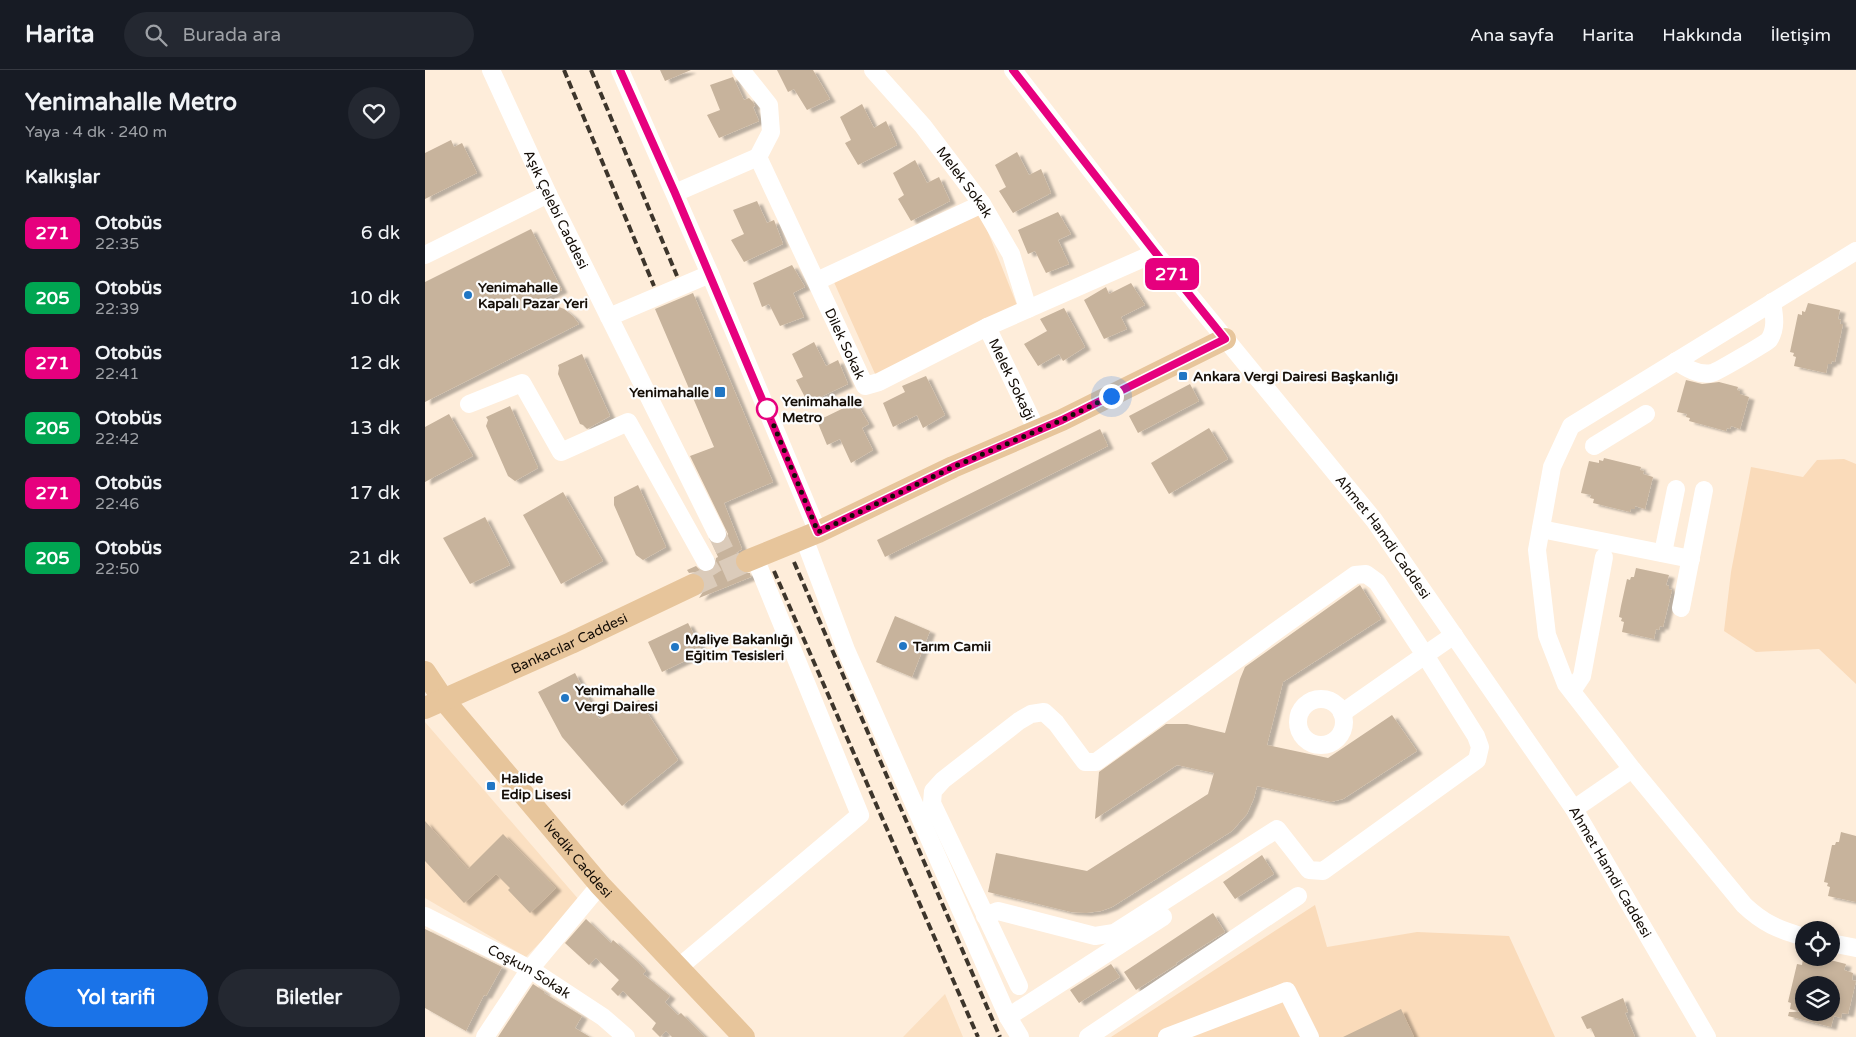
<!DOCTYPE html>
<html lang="tr">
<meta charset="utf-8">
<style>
:root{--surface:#171b24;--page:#242831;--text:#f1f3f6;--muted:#9ea1a6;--line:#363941;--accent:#1a73e8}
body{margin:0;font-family:"Varela Round",sans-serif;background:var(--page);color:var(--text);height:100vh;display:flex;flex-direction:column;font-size:19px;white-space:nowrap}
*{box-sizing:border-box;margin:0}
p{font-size:16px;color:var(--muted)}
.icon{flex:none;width:28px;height:28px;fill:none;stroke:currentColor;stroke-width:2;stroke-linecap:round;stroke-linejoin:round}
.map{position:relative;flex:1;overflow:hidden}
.sheet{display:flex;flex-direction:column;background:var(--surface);width:425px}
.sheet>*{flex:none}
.badge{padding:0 10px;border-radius:8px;font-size:18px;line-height:32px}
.controls{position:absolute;left:1370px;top:851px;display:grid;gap:10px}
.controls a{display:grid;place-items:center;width:45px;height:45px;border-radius:50%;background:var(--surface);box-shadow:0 2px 8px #0003;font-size:25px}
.you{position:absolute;width:25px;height:25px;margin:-12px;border:4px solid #fff;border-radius:50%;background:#1a73e8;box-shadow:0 0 0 8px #1a73e833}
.map>.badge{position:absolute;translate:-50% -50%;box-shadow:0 0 0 2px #fff}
h2{padding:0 25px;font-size:19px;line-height:45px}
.round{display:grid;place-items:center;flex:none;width:52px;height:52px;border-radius:26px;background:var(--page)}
.head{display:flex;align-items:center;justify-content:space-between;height:85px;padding:0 25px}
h1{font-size:24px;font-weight:700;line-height:38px}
.cta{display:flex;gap:10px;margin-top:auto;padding:10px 25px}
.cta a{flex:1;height:58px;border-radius:30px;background:var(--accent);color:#fff;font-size:20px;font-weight:700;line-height:58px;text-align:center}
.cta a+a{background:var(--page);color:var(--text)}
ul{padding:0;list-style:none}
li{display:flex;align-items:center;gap:15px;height:65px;padding:0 25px}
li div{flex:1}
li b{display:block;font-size:19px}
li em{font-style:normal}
li .badge{min-width:55px;font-weight:700;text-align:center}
header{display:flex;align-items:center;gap:30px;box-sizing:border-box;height:70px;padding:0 25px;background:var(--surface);border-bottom:1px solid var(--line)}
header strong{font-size:24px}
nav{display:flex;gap:28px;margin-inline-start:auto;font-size:18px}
.search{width:350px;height:45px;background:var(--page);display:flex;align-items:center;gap:12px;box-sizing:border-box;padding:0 18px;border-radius:28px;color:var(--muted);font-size:19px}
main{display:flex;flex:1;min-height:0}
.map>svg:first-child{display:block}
.built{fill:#fbe0c2}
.green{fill:#fadbba}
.building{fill:#c7b39c;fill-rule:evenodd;filter:url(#shadow)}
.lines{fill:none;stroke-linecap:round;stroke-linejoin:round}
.minor-tunnel{stroke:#dbcbba;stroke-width:18;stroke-dasharray:18 9;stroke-linecap:butt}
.major-tunnel{stroke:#dbcbba;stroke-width:22;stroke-dasharray:22 11;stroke-linecap:butt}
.minor{stroke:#fff;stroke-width:18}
.major{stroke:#e7c59b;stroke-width:22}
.rail{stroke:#3d352b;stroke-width:4;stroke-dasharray:8 4;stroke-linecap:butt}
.line-casing{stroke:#fff;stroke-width:11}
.line{stroke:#e6007e;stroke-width:8}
.walk{stroke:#140d06;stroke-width:5;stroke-dasharray:0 9}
.poi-dot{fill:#2076c4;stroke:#fdfdfd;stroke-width:2}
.stop-dot{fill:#fff;stroke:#e6007e;stroke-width:2.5}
.labels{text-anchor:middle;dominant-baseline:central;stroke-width:4.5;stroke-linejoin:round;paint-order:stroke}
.street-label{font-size:14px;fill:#140d06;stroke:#fdfdfd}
.poi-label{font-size:14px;font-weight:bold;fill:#140d06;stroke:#fdfdfd;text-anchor:start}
.stop-label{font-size:14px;font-weight:bold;fill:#140d06;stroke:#fdfdfd;text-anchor:start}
</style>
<header>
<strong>Harita</strong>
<div class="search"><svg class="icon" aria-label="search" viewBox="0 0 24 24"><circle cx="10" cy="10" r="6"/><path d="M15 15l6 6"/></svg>Burada ara</div>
<nav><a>Ana sayfa</a><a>Harita</a><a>Hakkında</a><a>İletişim</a></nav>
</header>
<main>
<section class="sheet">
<div class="head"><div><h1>Yenimahalle Metro</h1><p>Yaya · 4 dk · 240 m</p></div><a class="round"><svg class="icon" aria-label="heart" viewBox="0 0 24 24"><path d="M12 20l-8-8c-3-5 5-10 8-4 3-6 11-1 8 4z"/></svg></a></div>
<h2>Kalkışlar</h2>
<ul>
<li><span class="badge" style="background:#e6007e;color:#fff">271</span><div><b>Otobüs</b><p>22:35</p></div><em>6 dk</em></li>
<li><span class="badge" style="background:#00a651;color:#fff">205</span><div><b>Otobüs</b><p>22:39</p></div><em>10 dk</em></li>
<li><span class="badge" style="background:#e6007e;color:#fff">271</span><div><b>Otobüs</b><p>22:41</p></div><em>12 dk</em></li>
<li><span class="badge" style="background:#00a651;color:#fff">205</span><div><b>Otobüs</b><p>22:42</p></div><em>13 dk</em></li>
<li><span class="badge" style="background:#e6007e;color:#fff">271</span><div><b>Otobüs</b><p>22:46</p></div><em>17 dk</em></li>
<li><span class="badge" style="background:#00a651;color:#fff">205</span><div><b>Otobüs</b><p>22:50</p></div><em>21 dk</em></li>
</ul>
<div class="cta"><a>Yol tarifi</a><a>Biletler</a></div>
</section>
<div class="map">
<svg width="1431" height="967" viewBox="0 0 1431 967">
<defs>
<filter id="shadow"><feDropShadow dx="5.5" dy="3" stdDeviation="1" flood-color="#0004"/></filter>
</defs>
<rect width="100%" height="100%" fill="#feedda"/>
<path class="built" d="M0 652 155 831 101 887 0 828Z
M520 924 538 967H478Z"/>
<path class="green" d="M555 142 592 235 451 306 408 210Z
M1419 389 1431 394V614L1394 579 1331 582 1299 561 1306 502 1326 397 1378 407 1392 390Z
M890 835 902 877 992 862 1084 866 1130 967H686Z"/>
<path class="building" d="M235 0H266L240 11Z
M352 0H388L405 29 382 40 369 19 363 22Z
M308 7 319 30 324 28 328 32 330 36 328 37 334 51 294 68 282 45 295 40 285 15Z
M437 34 449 58 461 51 472 75 433 95 420 73 426 70 415 47Z
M26 70 29 77 37 73 52 103 0 129V83Z
M592 82 604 105 616 99 626 123 588 143 574 121 581 117 570 95Z
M490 90 502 113 514 107 525 131 486 151 473 129 479 125 468 103Z
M332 131 342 153 349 150 358 174 319 192 306 170 319 164 308 140Z
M633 142 646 164 633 170 644 194 621 203 610 181 603 184 593 160Z
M106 159 137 220 116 230 139 239 148 246 154 254 0 332V212Z
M367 195 380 217 368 223 379 247 355 256 344 234 337 237 328 213Z
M706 213 720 235 696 247 702 259 679 269 659 230 681 217 684 224Z
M268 223 348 412 299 433 317 479 311 483 309 490 310 495 314 502 325 503 326 507 274 528 281 517 280 510 275 504 270 502 264 503 262 500 271 496 276 501 281 503 287 501 290 497 291 488 293 487 287 473 292 475 297 473 301 469 303 464 265 386 289 377 230 239Z
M1383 233 1415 240 1413 249 1416 250 1415 254H1418L1410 292 1407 291 1406 294H1403L1401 303 1369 296 1371 287 1368 286 1369 283 1365 282 1373 244 1377 245V241L1380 242Z
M639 238 660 277 638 291 634 284 613 296 599 274 622 261 615 249Z
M389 272 401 296 413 290 423 314 383 333 371 310 378 307 367 284Z
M157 284 185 346 162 359 158 355 155 354 133 304 134 298 133 295Z
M501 306 520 345 498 358 492 345 468 357 458 333 480 322 477 316Z
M1261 310 1277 314 1294 312 1313 317 1312 320 1315 321V324L1324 327 1315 359 1306 356 1305 359 1302 358 1301 361 1290 358 1264 351 1265 348 1261 347 1262 344 1252 342Z
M765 314 774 331 713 363 704 346Z
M431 332 444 354 437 358 448 380 426 393 415 369 402 375 392 351Z
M85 336 113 398 90 411 83 406 61 356 63 350 61 347Z
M24 344 48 386 0 412V357Z
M784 358 803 389 744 424 726 393Z
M675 359 683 376 460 487 452 470Z
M1179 388 1216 397 1215 400 1219 401 1218 404 1228 407 1220 439 1210 436V439H1206L1205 442 1168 433 1169 429 1165 428 1166 425 1156 423 1164 391 1174 393V390L1178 391Z
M213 415 241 477 218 490 211 485 189 435V427Z
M138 422 178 491 136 514 98 445Z
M60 447 85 495 45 514 18 468Z
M1211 498 1244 505 1241 515 1244 516V519L1247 520 1238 557 1235 556 1234 560 1231 559 1229 569 1197 562 1199 552 1196 551 1197 548 1194 547 1196 536 1202 509 1205 510 1206 507H1209Z
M935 515 956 549 858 612 842 675 903 688 967 645 992 681 918 729 906 732 832 716 829 728 822 744 807 761 687 837 676 841 661 843 646 842 563 822 571 783 662 801 783 724 789 703 752 695 670 749 674 702 741 654H762L800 663 815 609 820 597Z
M470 546 505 561 487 607 451 592Z
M263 553 278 582 237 602 223 572Z
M150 603 174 649 214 630 253 690 197 736 137 667 113 622Z
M0 751 43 799 78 764 131 818 105 843 83 820 85 818 71 804 39 833 0 791Z
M1416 762 1431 766V832L1403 826 1405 817 1402 816 1403 813 1399 812 1407 775H1410L1411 772H1414Z
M837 785 849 804 810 829 798 812Z
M788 843 800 862 751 893 752 894 711 920 699 902Z
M161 849 186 873 188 870 213 892 221 901 218 904 245 926 240 932 253 945 256 943 280 967H247L241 961 235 967 227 959 231 953 198 921 193 926 186 919 194 910 171 888 164 895 140 873Z
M0 859 77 897 61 926 59 925 41 961 0 938Z
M1386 888H1397L1421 894 1419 900 1428 903 1427 910 1431 911 1423 944 1417 943 1416 948 1409 946 1406 957 1363 946 1364 942H1377L1365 939 1366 933 1363 932 1372 894 1377 895 1378 889 1385 891ZM1379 915H1406V942H1379Z
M686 894 695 907 654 933 645 920Z
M108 914 120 922 119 923 157 946 150 958 165 967H73Z
M1198 928 1203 942 1200 943 1210 967H1170L1166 958 1162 959 1156 947Z
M976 939 989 967H918Z"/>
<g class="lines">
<path class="minor-tunnel" d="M292 464 308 497
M281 492 289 505"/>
<path class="major-tunnel" d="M268 515 322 491"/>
<g class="minor">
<path id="s1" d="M66 0 123 124 292 464"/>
<path d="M195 0 285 204 393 462"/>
<path d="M316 0 344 35 346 62 333 87"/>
<path id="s2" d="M448 0 498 56 557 134 586 184 603 239"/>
<path id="s3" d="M588 0 730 183 949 450 1149 739 1282 967"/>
<path id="s4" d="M333 87 440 316 454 312 562 257 730 183"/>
<path d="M250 123 333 87"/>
<path d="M0 185 123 124"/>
<path d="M392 211 557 134"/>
<path d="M184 247 285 204"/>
<path id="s5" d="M562 257 612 361"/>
<path d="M1251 291C1261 298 1274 306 1287 303 1292 302 1341 273 1344 270 1352 258 1349 245 1347 232"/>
<path d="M44 334 97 313 136 382 203 352 281 492"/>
<path d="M1169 376 1221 344"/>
<path d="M1116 459 1266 489"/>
<path d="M379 468 421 580 583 947 595 967"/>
<path d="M1238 483 1251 419"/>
<path d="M1256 538 1279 420"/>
<path d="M1147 621 1157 606 1179 487"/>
<circle cx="896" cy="652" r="23"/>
<path d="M1149 739 1207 699"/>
<path id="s6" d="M0 846 105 899 178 947 201 967"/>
<path d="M560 846 573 841 670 866 689 863 852 759 884 800 898 801 1052 690 1055 677 1051 666 1000 585 1029 565"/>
<path d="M1379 867C1353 859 1339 854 1319 835L1207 699 1141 614 1122 565 1112 480 1127 397 1146 356 1431 181"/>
<path d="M1406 873 1431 878"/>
<path d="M253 898 435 745 330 488"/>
<path d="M594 916 507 733 508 721 518 710 594 651 606 644 619 642 631 653 660 692H671L858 556 930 505 941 504 952 512 1000 585 917 643"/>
<path d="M583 947 738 847"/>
<path d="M60 967 105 899 175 815"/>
<path d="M663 967 873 826"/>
<path d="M742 967 862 921 885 967"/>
</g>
<g class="major">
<path d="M322 491 393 462 528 397 637 350 800 269"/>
<path id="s7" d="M0 602 18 629 175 815 319 967"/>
<path id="s8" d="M0 638 146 573 268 515"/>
</g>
<path class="rail" d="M139 0 229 216
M166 0 252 206
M369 492 575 967
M349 501 553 967"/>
</g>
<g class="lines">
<g class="line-casing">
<path id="line" d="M195 0 250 123 393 462 528 397 637 350 800 269 730 182 588 0"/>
</g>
<use href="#line" class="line"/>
<path class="walk" d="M342 339 393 462 528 397 637 350 686 326"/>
</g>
<g class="poi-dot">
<circle cx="43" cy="225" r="5"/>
<rect x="753" y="301" width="10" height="10" rx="2.5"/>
<rect x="289" y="316" width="12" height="12" rx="2.5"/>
<circle cx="478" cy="576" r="5"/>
<circle cx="250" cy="577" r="5"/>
<circle cx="140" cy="628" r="5"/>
<rect x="61" y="711" width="10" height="10" rx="2.5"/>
</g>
<circle class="stop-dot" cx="342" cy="339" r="10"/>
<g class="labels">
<g class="street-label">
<text stroke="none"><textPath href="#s2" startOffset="145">Melek Sokak</textPath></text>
<text stroke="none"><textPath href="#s1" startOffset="154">Aşık Çelebi Caddesi</textPath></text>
<text stroke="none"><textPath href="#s4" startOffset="206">Dilek Sokak</textPath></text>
<text stroke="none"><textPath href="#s5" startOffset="58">Melek Sokaği</textPath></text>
<text stroke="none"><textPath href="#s3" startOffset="596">Ahmet Hamdi Caddesi</textPath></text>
<text stroke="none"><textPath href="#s8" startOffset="158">Bankacılar Caddesi</textPath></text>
<text stroke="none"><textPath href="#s7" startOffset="242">İvedik Caddesi</textPath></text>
<text stroke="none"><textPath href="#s3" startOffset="1001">Ahmet Hamdi Caddesi</textPath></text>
<text stroke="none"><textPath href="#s6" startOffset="118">Coşkun Sokak</textPath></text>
</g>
<g class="poi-label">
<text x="53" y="217">Yenimahalle<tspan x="53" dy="16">Kapalı Pazar Yeri</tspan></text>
<text x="768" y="306">Ankara Vergi Dairesi Başkanlığı</text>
<text x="284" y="322" text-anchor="end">Yenimahalle</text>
<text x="260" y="569">Maliye Bakanlığı<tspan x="260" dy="16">Eğitim Tesisleri</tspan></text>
<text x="488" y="576">Tarım Camii</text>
<text x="150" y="620">Yenimahalle<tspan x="150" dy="16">Vergi Dairesi</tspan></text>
<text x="76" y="708">Halide<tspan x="76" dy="16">Edip Lisesi</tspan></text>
</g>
<g class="stop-label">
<text x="357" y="331">Yenimahalle<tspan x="357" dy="16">Metro</tspan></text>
</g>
</g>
</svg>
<div class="controls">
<a><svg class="icon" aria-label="locate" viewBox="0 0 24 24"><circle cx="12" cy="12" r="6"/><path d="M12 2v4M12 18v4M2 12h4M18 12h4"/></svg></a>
<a><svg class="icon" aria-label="layers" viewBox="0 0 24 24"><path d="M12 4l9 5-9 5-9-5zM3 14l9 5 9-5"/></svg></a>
</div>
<div class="you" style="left:686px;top:326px"></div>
<b class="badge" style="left:747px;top:204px;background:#e6007e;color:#fff">271</b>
</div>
</main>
